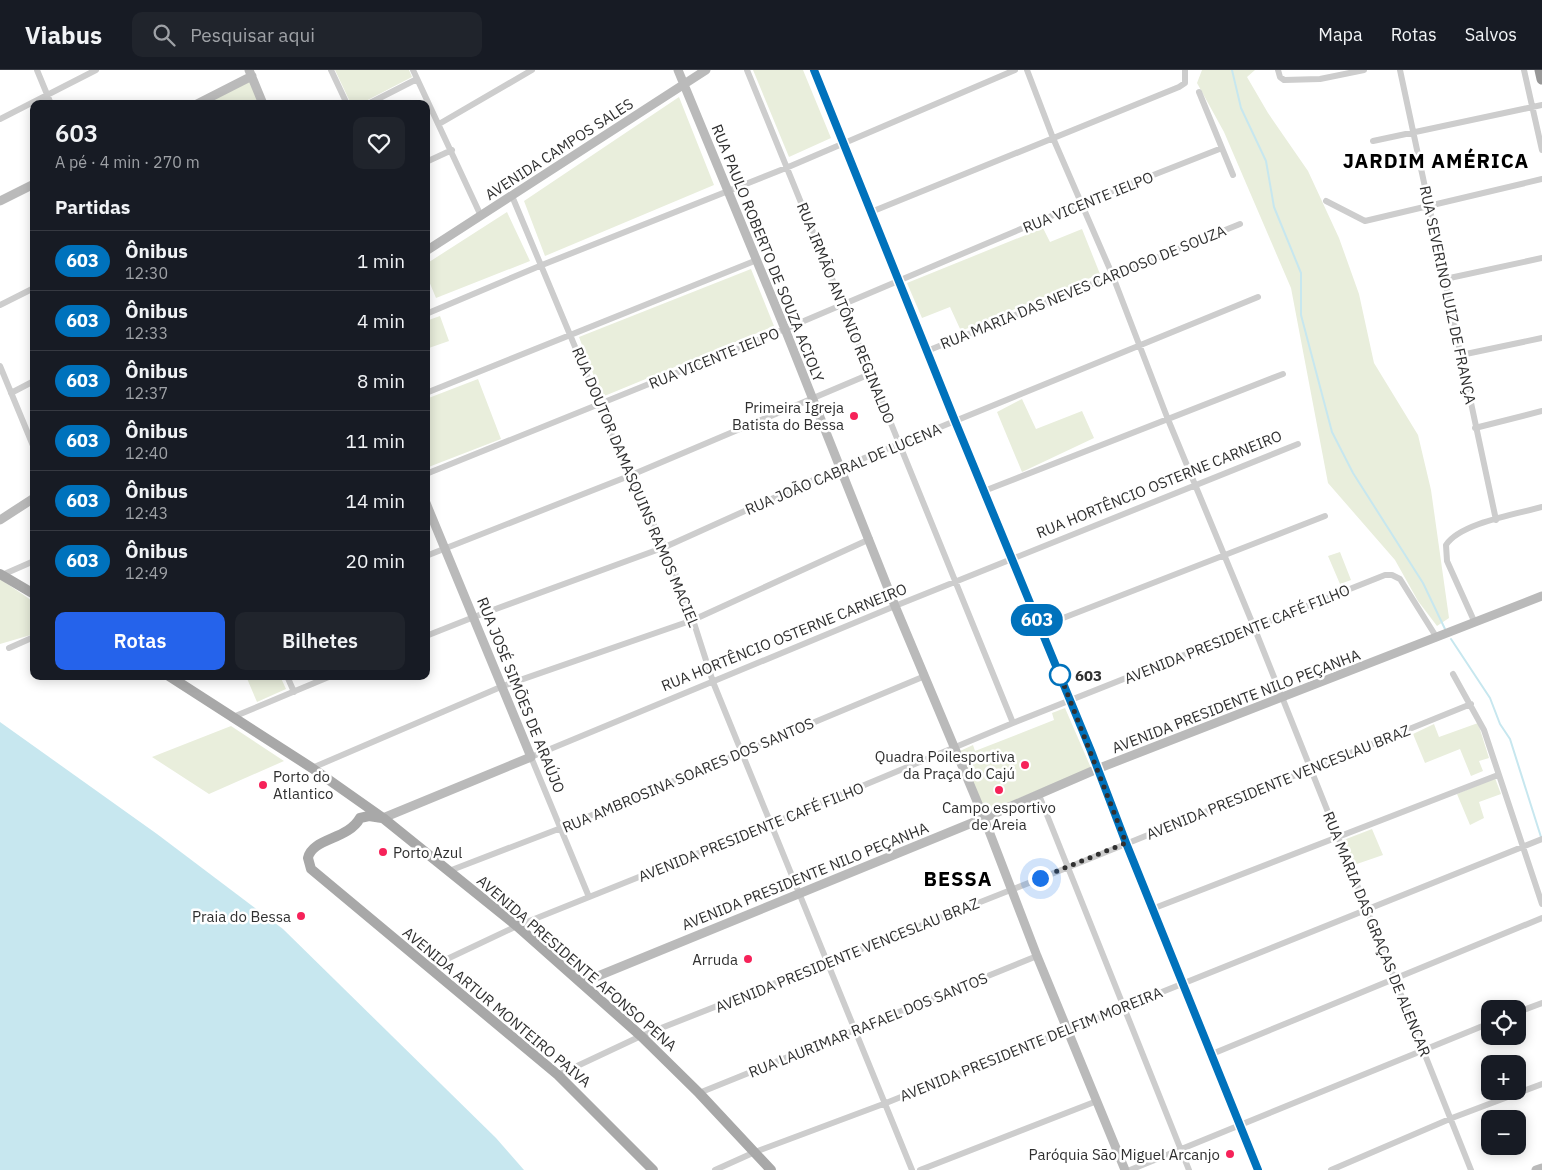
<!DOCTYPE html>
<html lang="pt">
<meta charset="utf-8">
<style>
:root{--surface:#171b24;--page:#20242c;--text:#f1f3f6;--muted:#9ea1a6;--line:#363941;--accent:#2563eb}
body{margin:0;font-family:"IBM Plex Sans",sans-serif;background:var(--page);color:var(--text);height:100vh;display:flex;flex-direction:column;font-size:19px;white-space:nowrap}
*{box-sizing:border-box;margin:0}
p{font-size:16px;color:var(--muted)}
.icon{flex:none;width:28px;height:28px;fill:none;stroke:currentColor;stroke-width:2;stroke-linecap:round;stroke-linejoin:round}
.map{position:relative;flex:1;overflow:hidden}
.details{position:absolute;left:30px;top:30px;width:400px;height:580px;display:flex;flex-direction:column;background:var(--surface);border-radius:10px;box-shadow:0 2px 12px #0003}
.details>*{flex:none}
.badge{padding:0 10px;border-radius:16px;font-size:18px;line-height:32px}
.buttons{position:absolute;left:1481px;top:930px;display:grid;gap:10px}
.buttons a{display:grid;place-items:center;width:45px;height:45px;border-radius:10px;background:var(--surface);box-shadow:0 2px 12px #0003;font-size:25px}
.you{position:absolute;width:25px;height:25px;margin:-12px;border:4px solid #fff;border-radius:50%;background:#1a73e8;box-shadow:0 0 0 8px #1a73e833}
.map>.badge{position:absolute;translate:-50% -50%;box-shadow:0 0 0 2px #fff}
h2{padding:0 25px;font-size:19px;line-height:45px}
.round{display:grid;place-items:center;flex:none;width:52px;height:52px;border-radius:10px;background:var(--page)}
.overview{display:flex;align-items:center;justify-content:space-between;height:85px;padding:0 25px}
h1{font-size:24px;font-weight:600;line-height:38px}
.button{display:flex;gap:10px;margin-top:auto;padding:10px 25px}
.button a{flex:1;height:58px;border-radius:10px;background:var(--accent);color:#fff;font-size:20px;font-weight:600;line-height:58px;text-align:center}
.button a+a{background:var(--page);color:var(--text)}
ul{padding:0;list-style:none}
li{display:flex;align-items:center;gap:15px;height:60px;padding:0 25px;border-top:1px solid var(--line)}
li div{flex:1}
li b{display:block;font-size:19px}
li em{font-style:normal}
li .badge{min-width:55px;font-weight:700;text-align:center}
header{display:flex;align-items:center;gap:30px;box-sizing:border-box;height:70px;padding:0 25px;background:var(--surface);border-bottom:1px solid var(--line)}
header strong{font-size:24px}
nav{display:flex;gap:28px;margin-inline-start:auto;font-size:18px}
.search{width:350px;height:45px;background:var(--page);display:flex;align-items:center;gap:12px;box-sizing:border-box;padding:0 18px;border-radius:10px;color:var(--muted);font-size:19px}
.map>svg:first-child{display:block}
.green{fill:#e9eedc}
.water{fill:#c7e7ef}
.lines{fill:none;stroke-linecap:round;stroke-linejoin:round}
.stream{stroke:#c7e7ef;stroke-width:2}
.street{stroke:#cdcdcd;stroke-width:6}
.secondary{stroke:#bababa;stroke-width:9}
.primary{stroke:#a8a8a8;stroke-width:10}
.highway{stroke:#979797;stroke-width:11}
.line-casing{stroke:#fff;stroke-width:11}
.line{stroke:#0072bc;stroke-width:8}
.walk{stroke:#303030;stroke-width:5;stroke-dasharray:0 9}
.poi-dot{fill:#f62259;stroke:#fff;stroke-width:2}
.stop-dot{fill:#fff;stroke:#0072bc;stroke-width:2.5}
.labels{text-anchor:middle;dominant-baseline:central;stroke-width:5;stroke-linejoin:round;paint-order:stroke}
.street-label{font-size:15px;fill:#303030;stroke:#fff}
.poi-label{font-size:15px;fill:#303030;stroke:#fff;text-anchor:end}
.stop-label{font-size:15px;font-weight:bold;fill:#303030;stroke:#fff;text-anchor:start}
.district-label{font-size:20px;font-weight:bold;letter-spacing:1px;fill:#000;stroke:#fff}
</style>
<header>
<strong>Viabus</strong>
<div class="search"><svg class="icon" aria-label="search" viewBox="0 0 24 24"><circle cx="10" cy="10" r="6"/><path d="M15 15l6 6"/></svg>Pesquisar aqui</div>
<nav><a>Mapa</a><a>Rotas</a><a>Salvos</a></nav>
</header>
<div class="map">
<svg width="1542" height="1100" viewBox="0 0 1542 1100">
<rect width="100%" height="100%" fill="#fff"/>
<path class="green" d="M335 0H409L412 7 360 34H351Z
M753 0H803L831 68 789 87Z
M1202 0H1255L1247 7 1268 43 1308 101 1339 168 1359 224 1374 293 1418 365 1431 420 1449 548 1437 556 1418 531 1395 490 1328 413 1291 218 1224 62 1197 13Z
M252 6 263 34H197Z
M679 27 714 115 545 186 524 131Z
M507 142 530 191 436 228 426 204V194Z
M1043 158 1050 172 1082 159 1100 204 961 261 950 237 922 248 907 213Z
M751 199 774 256 602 327 579 267Z
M440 246 449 271 426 279V251Z
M478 309 501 369 426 398V329Z
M1022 329 1036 359 1082 341 1094 368 1022 402 997 342Z
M1340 482 1351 510 1340 514 1328 486Z
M0 509 34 532V564L0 574Z
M246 606H280L286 619 257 632Z
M1065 638 1091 698 984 743 960 681 973 675 975 681 1054 650 1052 643Z
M1478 653 1489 688 1479 691 1483 701 1471 706 1460 679 1425 693 1413 664 1434 654 1439 667Z
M231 656 284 691 209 724 152 687Z
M1495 708 1501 724 1479 732 1484 748 1470 755 1457 724Z
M1372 759 1383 785 1351 796 1341 771Z"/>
<path class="water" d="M0 652 157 764 283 859 496 1068 524 1100H0Z"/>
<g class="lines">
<path class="stream" d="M1232 0 1241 38 1266 91 1274 137 1301 203V245L1332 362 1353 403 1423 513 1445 559
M1451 569 1490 628 1500 654 1510 669 1541 767"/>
<path class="street" d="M37 0 51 34
M331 0 347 34
M413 0 481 146
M747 0 1013 653
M1027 0 1053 68 1112 204 1167 347 1254 557 1471 1100
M1278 0 1280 7 1284 10 1320 9 1364 0
M1400 0 1496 450
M1524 0 1542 80
M1199 22 1233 105
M368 34 417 9
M0 49 96 0
M439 54 532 0
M1373 71 1542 35
M426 92 452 80
M512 126 629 406 665 477 693 550 713 612 912 1100
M1326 131 1365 151 1542 109
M871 142 1179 17 1185 13V0
M1445 209 1542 188
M0 235 34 218
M426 244 542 195 786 98 1015 0
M927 281 1240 154
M1461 285 1542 268
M0 296 34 378
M11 323 34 311
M426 323 757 190
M1475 358 1542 341
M426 404 785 259 1082 133 1222 78
M984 421 1283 304
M426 486 629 406 870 304
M2 505 34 491
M1475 553 1447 491 1446 475C1460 453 1517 444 1542 437
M1040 557 1325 446
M426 566 474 547 665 477 840 398 1258 227
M9 578 34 567
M1453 604 1484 660 1542 834
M287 606 294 622
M233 647 331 606
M312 698 503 616 693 550 870 469
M1039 725 1189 1100
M449 801 561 758 925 606
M589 827 531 687 895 536 1298 374
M1152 839 1498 705
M428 898 517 856 771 754 1013 653 1385 505H1392L1400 509 1437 568
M1518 942 1542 933
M1212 984 1542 848
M558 1005 641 966 1069 797 1471 634
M699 1023 1037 886
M715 1100 755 1082 886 1033 1542 769
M920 1100 1097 1031
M1130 1100 1490 953
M1331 1100 1452 1048 1542 1014"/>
<path class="secondary" d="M249 0 263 34
M678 0 785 259 895 536 984 748 1037 886 1125 1100
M814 0 955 351 1091 681 1126 773 1258 1100
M197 34 252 6
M0 131 34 114
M426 181 706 0
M0 450 34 428
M383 748 531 687 426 433
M581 913 984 748 1097 699 1542 526
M1536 1100 1542 1098"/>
<path class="primary" d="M0 504 34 524
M169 606 312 698 383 748 517 856 641 966 699 1023 771 1100
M382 748 369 746 360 748C348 770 312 768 308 788L311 799 558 1005 653 1100"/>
<path class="highway" d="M1540 0 1542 9"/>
</g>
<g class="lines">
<g class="line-casing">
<path id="line" d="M814 0 955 351 1091 681 1126 773 1258 1100"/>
</g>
<use href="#line" class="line"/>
<path class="walk" d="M1040 808 1126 773 1060 605"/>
</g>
<g class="poi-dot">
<circle cx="854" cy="346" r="5"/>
<circle cx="1025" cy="695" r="5"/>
<circle cx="263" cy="715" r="5"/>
<circle cx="999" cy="720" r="5"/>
<circle cx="383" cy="782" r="5"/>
<circle cx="301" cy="846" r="5"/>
<circle cx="748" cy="889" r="5"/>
<circle cx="1230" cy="1084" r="5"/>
</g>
<circle class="stop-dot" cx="1060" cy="605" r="10"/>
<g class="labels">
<g class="street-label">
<text transform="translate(559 79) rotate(-33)">AVENIDA CAMPOS SALES</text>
<text transform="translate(1088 132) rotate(-22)">RUA VICENTE IELPO</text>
<text transform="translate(768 183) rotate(68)">RUA PAULO ROBERTO DE SOUZA ACIOLY</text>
<text transform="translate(1083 217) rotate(-22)">RUA MARIA DAS NEVES CARDOSO DE SOUZA</text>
<text transform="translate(1448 225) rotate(78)">RUA SEVERINO LUIZ DE FRANÇA</text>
<text transform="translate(846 243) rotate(68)">RUA IRMÃO ANTÔNIO REGINALDO</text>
<text transform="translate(714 288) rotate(-22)">RUA VICENTE IELPO</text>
<text transform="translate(843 399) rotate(-23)">RUA JOÃO CABRAL DE LUCENA</text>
<text transform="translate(1159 414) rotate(-22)">RUA HORTÊNCIO OSTERNE CARNEIRO</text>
<text transform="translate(636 417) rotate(67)">RUA DOUTOR DAMASQUINS RAMOS MACIEL</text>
<text transform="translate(1237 564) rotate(-22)">AVENIDA PRESIDENTE CAFÉ FILHO</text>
<text transform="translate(784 567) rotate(-22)">RUA HORTÊNCIO OSTERNE CARNEIRO</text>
<text transform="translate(521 625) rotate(68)">RUA JOSÉ SIMÕES DE ARAÚJO</text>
<text transform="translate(1236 631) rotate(-21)">AVENIDA PRESIDENTE NILO PEÇANHA</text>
<text transform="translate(688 705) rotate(-23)">RUA AMBROSINA SOARES DOS SANTOS</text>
<text transform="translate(1278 712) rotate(-22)">AVENIDA PRESIDENTE VENCESLAU BRAZ</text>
<text transform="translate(751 762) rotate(-22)">AVENIDA PRESIDENTE CAFÉ FILHO</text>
<text transform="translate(805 806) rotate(-22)">AVENIDA PRESIDENTE NILO PEÇANHA</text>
<text transform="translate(1377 864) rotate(68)">RUA MARIA DAS GRAÇAS DE ALENCAR</text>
<text transform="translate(847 885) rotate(-22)">AVENIDA PRESIDENTE VENCESLAU BRAZ</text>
<text transform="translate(577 893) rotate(41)">AVENIDA PRESIDENTE AFONSO PENA</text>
<text transform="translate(497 937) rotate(40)">AVENIDA ARTUR MONTEIRO PAIVA</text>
<text transform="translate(868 955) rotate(-22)">RUA LAURIMAR RAFAEL DOS SANTOS</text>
<text transform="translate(1031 974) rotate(-22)">AVENIDA PRESIDENTE DELFIM MOREIRA</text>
</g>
<g class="poi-label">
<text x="844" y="337">Primeira Igreja<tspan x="844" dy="17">Batista do Bessa</tspan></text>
<text x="1015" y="686">Quadra Poilesportiva<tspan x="1015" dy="17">da Praça do Cajú</tspan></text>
<text x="273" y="706" text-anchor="start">Porto do<tspan x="273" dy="17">Atlantico</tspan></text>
<text x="999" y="737" text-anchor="middle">Campo esportivo<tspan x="999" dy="17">de Areia</tspan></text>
<text x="393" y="782" text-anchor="start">Porto Azul</text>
<text x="291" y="846">Praia do Bessa</text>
<text x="738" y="889">Arruda</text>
<text x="1220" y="1084">Paróquia São Miguel Arcanjo</text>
</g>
<g class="stop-label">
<text x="1075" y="605">603</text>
</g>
<g class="district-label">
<text x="1436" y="90">JARDIM AMÉRICA</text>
<text x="958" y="808">BESSA</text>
</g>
</g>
</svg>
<div class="buttons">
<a><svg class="icon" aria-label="locate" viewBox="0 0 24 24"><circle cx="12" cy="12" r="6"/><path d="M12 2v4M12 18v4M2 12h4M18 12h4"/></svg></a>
<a>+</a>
<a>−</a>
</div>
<div class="you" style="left:1040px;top:808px"></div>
<b class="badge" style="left:1037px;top:550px;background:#0072bc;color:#fff">603</b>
<section class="details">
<div class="overview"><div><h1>603</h1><p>A pé · 4 min · 270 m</p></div><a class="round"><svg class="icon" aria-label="heart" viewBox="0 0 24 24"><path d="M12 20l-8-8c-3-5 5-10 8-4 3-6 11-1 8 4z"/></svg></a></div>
<h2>Partidas</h2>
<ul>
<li><span class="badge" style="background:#0072bc;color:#fff">603</span><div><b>Ônibus</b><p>12:30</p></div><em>1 min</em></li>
<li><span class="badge" style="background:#0072bc;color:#fff">603</span><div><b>Ônibus</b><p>12:33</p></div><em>4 min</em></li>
<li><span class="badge" style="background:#0072bc;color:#fff">603</span><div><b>Ônibus</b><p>12:37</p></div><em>8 min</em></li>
<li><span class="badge" style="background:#0072bc;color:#fff">603</span><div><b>Ônibus</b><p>12:40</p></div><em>11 min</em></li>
<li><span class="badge" style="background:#0072bc;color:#fff">603</span><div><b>Ônibus</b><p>12:43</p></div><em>14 min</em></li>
<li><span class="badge" style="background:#0072bc;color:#fff">603</span><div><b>Ônibus</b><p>12:49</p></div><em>20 min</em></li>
</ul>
<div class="button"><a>Rotas</a><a>Bilhetes</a></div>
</section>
</div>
